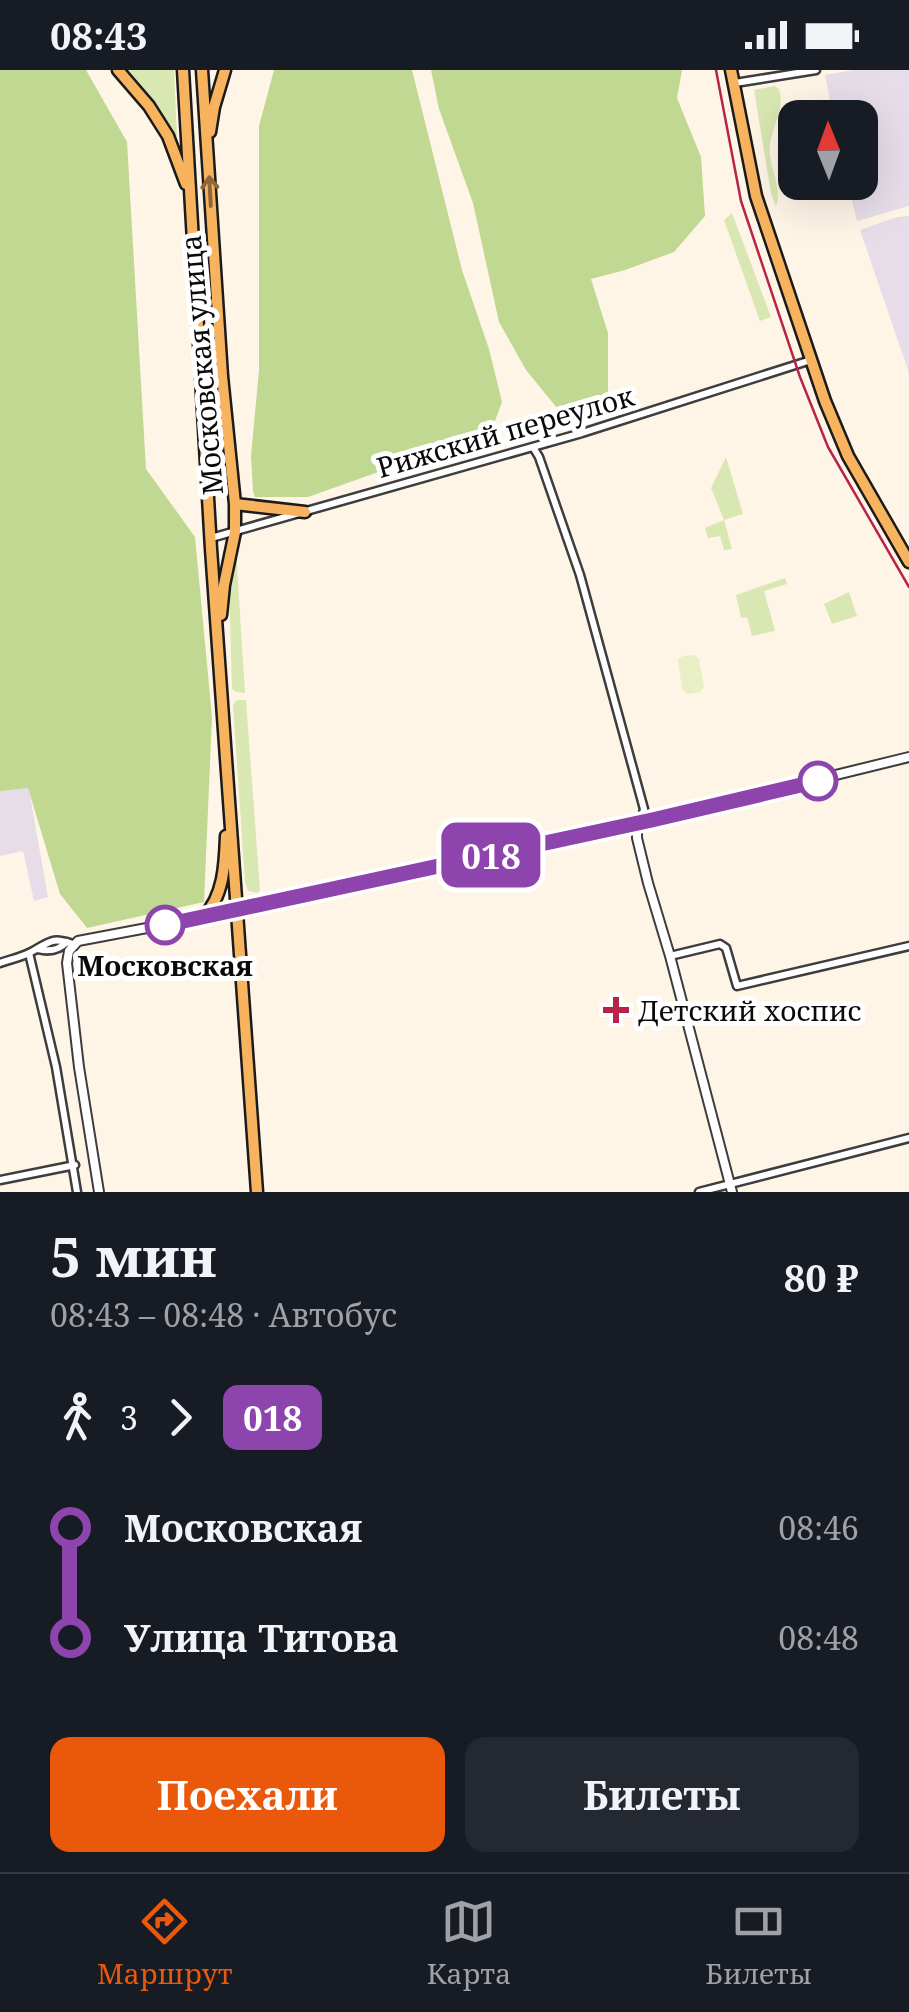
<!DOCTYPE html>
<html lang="ru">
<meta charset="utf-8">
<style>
:root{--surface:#171b24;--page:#242831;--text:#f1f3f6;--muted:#9ea1a6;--line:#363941;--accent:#ea580c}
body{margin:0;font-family:"Noto Serif",serif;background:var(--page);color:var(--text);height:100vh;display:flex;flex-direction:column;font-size:38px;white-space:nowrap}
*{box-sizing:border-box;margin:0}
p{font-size:32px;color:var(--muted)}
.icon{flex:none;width:55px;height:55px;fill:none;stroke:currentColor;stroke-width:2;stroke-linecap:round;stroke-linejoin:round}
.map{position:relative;height:1122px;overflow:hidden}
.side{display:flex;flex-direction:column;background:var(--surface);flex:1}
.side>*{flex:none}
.badge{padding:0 20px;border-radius:15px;font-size:35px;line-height:65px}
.needle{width:65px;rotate:359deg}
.buttons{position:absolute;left:778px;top:30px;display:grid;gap:20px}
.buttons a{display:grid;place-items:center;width:100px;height:100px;border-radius:20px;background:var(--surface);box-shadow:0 10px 40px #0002;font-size:50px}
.map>.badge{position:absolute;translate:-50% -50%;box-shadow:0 0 0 5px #fff}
.legs{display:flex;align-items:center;gap:15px;height:110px;padding:0 50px;font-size:32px}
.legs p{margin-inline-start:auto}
.headline{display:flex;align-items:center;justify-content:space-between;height:170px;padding:0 50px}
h1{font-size:55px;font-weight:700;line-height:75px}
.primary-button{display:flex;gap:20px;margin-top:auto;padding:20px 50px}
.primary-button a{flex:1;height:115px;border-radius:20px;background:var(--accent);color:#fff;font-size:40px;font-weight:700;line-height:115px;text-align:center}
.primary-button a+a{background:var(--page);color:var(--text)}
ul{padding:0 50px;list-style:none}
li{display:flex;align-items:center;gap:35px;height:110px;font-size:38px}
li i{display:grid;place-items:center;width:15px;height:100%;margin:0 12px;background:currentColor}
li i::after{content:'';width:25px;height:25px;margin:-12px;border:8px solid;border-radius:50%;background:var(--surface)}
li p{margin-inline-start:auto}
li:first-child i{background:linear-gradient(#0000 50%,currentColor 0)}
li:last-child i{background:linear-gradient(currentColor 50%,#0000 0)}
.status{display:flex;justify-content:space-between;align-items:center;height:70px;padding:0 50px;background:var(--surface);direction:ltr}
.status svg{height:28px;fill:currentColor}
.dock{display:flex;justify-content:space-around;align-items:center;height:140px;border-top:2px solid var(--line);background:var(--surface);font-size:28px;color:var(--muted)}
.dock a{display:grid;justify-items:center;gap:5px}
.dock .on{color:var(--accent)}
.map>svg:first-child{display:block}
.industrial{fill:#e6dde9}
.green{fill:#d9e7b2}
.forest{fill:#c0d892}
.pitch{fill:#e9efc4}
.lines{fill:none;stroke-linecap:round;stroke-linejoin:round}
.minor-casing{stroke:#3d3d3d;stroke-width:11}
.tertiary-casing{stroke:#3d3d3d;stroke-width:12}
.primary-casing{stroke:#1b1b1b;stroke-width:15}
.minor{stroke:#fff;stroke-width:6}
.tertiary{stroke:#fff;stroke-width:8}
.primary{stroke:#f8b35e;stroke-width:10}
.tram{stroke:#b82449;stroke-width:2.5}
.oneway{stroke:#8d6738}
.line-1-casing{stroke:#fff;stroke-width:22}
.line-1{stroke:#8e44ad;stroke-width:15}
.stop-1-dot{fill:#fff;stroke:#8e44ad;stroke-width:5}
.poi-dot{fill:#b82449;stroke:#fff;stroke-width:4}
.labels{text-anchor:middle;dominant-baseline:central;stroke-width:10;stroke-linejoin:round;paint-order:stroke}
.street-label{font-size:28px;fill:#0a0a0a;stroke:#fff}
.stop-label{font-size:28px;font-weight:bold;fill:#0a0a0a;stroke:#fff}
.poi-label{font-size:28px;fill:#0a0a0a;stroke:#fff;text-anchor:start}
</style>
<div class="status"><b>08:43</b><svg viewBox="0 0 49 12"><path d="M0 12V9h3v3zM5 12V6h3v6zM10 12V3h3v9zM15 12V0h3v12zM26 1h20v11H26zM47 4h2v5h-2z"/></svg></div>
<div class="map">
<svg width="909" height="1122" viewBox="0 0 909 1122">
<rect width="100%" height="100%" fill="#fff5e7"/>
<path class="industrial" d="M853 0H909V136L857 151 848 113 860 112V48L833 47 825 5Z
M909 146V303L860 160 897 147Z
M26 703 48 827 34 831 23 781 0 786V721Z"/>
<path class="green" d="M124 0H174L177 67 148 25Z
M774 16 779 19C785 38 773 55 770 74 767 96 783 115 776 137L771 123 754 20Z
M732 143 771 247 760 251 724 150Z
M726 387 743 444 724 450 732 479 724 480 720 466 708 468 705 458 724 450 711 418Z
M236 480 245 623 236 622 232 619 229 513Z
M785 508 787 514 764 521 775 561 752 566 747 547 741 548 736 525Z
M849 522 857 546 832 554 824 534Z
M237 630H246L260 821 257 823 248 821 245 812 233 635Z"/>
<path class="forest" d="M0 0H86L127 72 146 399 195 467 212 647 204 832 87 858 60 824 28 718 0 721Z
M274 0H412L462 200 489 279 502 332 491 362 308 427H255L253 421 251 386 259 300V56Z
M431 0H682L677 28 701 87 705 146 674 182 625 200 591 209 608 263V324L557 338 526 300 499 252 473 133 439 39Z"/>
<path class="pitch" d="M694 585 699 589 704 617 700 622 687 624 682 619 678 589 683 586Z"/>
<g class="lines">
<g class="minor-casing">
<path id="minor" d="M735 13 816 0
M533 377 539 387 580 505 644 739 641 752
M211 468 582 363 811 290
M38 879C49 882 59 880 67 872
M29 883 56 997 77 1122
M670 886 720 874 726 878 737 916 909 876
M0 893C11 889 23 887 33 881 51 871 52 867 73 874
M0 1110 75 1095
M699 1122 909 1068"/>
</g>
<g class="tertiary-casing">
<path id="tertiary" d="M641 752 637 758V768L648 813 670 886 732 1122
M99 1122 79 997 67 893 69 881 78 871 237 841 652 750 909 687"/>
</g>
<g class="primary-casing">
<path id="primary" d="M118 0 149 36 168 66 186 114
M183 0 211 479 257 1122
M202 0 222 306 235 434V462L224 515 221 545
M731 0 756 126 825 331 848 386 909 492
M210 62 214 37 225 0
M235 434 305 442
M203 847C224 827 225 793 226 766"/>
</g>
<use href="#minor" class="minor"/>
<use href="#tertiary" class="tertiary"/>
<use href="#primary" class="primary"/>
<path class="tram" d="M716 0 741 131 800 307 828 377 909 517"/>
</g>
<defs><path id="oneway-shaft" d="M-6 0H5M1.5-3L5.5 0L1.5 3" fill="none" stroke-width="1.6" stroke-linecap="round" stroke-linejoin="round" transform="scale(2.5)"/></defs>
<use class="oneway" href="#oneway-shaft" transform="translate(210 121) rotate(-93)"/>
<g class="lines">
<g class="line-1-casing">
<path id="line-1" d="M165 855 652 750 818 711"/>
</g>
<use href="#line-1" class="line-1"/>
</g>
<g class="stop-1-dot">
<circle cx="818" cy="711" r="18"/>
<circle cx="165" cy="855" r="18"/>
</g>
<path class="poi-dot" d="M611 925h10v10h10v10h-10v10h-10v-10h-10v-10h10z"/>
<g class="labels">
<g class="street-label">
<text transform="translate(201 295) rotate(-95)">Московская улица</text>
<text transform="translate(505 361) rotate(-16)">Рижский переулок</text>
</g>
<g class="stop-label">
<text x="165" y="895">Московская</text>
</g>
<g class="poi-label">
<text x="638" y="940">Детский хоспис</text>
</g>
</g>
</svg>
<div class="buttons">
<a><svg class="needle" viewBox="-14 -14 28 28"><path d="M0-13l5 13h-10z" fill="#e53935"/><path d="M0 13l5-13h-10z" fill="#9ea1a6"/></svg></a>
</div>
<b class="badge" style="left:491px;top:785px;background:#8e44ad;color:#fff">018</b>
</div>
<section class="side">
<div class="headline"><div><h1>5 мин</h1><p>08:43 – 08:48 · Автобус</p></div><b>80 ₽</b></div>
<div class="legs"><svg class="icon" aria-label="walk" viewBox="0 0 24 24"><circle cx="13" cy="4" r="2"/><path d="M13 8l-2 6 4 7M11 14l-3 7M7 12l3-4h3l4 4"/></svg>3<svg class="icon" aria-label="forward" viewBox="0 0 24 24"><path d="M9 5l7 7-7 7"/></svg><b class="badge" style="background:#8e44ad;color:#fff">018</b></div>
<ul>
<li><i style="color:#8e44ad"></i><b>Московская</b><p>08:46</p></li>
<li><i style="color:#8e44ad"></i><b>Улица Титова</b><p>08:48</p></li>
</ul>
<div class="primary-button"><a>Поехали</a><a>Билеты</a></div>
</section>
<nav class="dock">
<a class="on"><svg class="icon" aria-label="directions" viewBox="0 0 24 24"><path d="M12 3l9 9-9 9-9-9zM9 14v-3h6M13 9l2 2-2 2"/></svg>Маршрут</a>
<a><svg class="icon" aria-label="map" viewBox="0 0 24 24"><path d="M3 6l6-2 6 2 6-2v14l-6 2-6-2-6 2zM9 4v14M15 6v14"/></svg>Карта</a>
<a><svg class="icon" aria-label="tickets" viewBox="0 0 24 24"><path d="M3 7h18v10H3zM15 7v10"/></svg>Билеты</a>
</nav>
